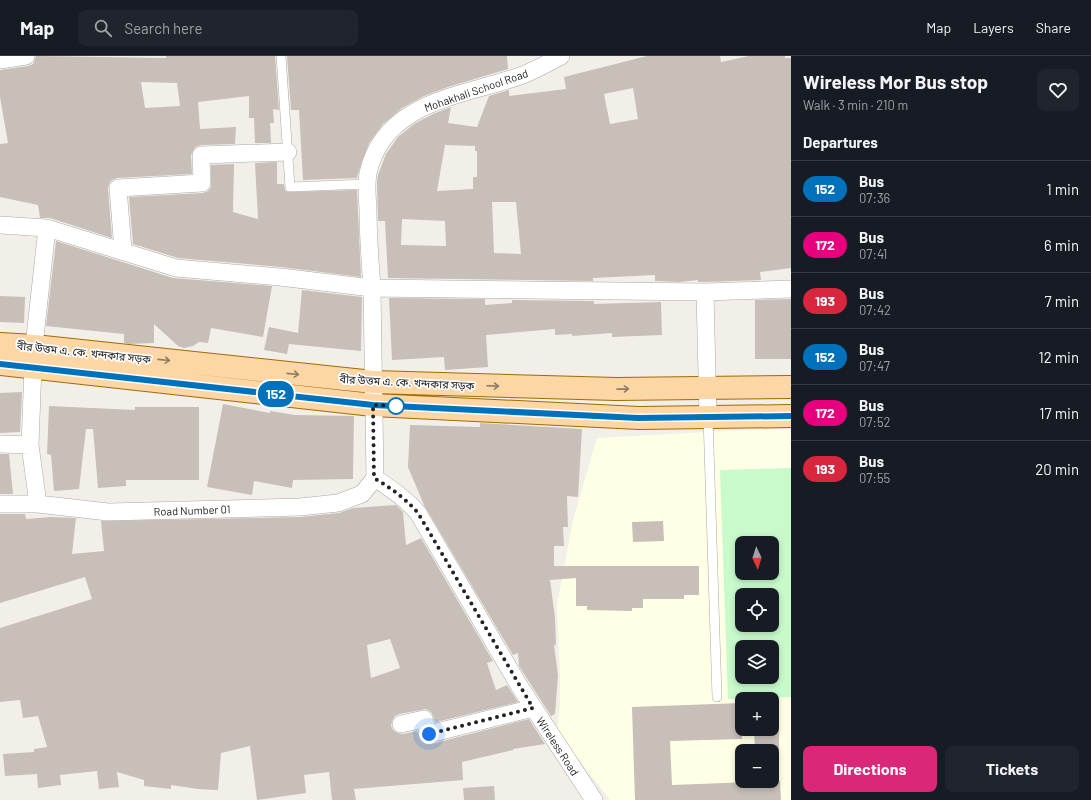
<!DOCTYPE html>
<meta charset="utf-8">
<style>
:root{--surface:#171b24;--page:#20242c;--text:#f1f3f6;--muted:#9ea1a6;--line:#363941;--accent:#db2777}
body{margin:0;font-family:Barlow,"Noto Sans Bengali",sans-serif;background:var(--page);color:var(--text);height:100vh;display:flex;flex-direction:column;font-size:15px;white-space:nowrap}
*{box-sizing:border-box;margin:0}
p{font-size:13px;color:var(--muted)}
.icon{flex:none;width:22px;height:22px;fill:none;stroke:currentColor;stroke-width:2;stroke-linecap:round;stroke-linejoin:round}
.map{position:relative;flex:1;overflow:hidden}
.sheet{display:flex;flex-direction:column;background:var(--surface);width:300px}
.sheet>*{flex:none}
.badge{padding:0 8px;border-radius:13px;font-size:14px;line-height:26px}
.needle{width:26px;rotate:176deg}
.buttons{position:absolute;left:735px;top:480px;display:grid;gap:8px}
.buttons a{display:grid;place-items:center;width:44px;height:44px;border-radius:8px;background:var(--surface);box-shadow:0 2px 6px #0003;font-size:20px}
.you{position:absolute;width:20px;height:20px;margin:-10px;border:3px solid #fff;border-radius:50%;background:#1a73e8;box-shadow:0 0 0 6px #1a73e833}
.map>.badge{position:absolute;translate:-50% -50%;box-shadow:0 0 0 2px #fff}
h2{padding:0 12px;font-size:15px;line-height:36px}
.round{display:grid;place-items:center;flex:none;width:42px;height:42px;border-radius:8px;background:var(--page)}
.overview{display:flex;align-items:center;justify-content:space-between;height:68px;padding:0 12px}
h1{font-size:19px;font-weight:700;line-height:30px}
.button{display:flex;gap:8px;margin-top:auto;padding:8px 12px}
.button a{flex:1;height:46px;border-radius:8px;background:var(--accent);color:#fff;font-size:16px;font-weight:700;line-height:46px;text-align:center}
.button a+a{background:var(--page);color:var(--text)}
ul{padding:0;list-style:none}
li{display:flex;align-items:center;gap:12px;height:56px;padding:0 12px;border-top:1px solid var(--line)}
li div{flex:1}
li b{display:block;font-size:15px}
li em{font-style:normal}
li .badge{min-width:44px;font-weight:700;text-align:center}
header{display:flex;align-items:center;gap:24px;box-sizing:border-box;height:56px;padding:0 20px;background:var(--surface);border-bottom:1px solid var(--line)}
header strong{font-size:19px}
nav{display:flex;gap:22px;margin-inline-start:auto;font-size:14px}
.search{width:280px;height:36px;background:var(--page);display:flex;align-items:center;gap:10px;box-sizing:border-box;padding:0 14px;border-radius:8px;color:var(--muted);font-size:15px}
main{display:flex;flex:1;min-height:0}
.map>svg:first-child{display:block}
.education{fill:#ffffe5;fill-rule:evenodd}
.park{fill:#c8facc;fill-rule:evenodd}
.building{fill:#c7bfb8;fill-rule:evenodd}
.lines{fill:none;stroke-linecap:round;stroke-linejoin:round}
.lane-casing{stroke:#a9a9a9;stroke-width:10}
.street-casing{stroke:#a9a9a9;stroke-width:18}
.primary-casing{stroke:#a06b00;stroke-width:24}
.lane{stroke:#fff;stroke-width:9}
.street{stroke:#fff;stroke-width:17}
.primary{stroke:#fcd6a4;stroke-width:22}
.oneway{stroke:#8f7c63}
.line-casing{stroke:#fff;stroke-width:9}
.line{stroke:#0072bc;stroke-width:6}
.walk{stroke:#222;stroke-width:4;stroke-dasharray:0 7.2}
.stop-dot{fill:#fff;stroke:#0072bc;stroke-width:2}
.labels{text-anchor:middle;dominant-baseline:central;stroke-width:3.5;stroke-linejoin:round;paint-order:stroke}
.street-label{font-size:11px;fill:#222;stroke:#fff}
</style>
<header>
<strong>Map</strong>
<div class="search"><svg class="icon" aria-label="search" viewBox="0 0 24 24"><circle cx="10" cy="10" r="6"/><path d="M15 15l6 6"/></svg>Search here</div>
<nav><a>Map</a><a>Layers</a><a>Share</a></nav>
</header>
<main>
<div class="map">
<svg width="791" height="744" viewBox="0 0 791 744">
<rect width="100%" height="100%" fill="#f2efe9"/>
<path class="education" d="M791 373V744H610L557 675 560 648V619L557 549 573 464 597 382 726 375ZM742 487H772V517H742ZM742 539H772V569H742ZM742 591H772V621H742ZM742 643H772V673H742ZM742 695H772V725H742Z"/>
<path class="park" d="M791 412V641L728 643 720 414ZM742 487H772V517H742ZM742 539H772V569H742ZM742 591H772V621H742Z"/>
<path class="building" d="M36 0 166 2V0H275L279 54 273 53 274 67H270L271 87H255L254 62H249V40L198 46 200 73 236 71 235 88 201 89 195 91 191 99 192 118 117 122 112 124 109 128 108 133 112 182 50 162H40L38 149 0 141V88L8 87 0 41V14L28 10 33 8ZM141 26 177 27 180 50 145 52Z
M287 0H507L508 13 448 31 424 40 402 52 383 68 369 87 359 114 357 122 303 124 299 54H291Z
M647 0H720L721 6 749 0H785V2H791V212L760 216 761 224 705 226H698V224L680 226 655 225V219L593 222V225L388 222 385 165H378L377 127 378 119 386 98 398 81 414 68 433 58 451 51 448 67 477 71 489 40 509 34V40L566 33 564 21ZM633 32 638 63 610 68 604 38ZM445 89 475 90V95H477V121H473V133L437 135ZM492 146H516L521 198 494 197ZM402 163 445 165 446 190 401 189Z
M277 106V128H284L285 134 288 136 357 134 361 221 281 211 178 202 133 188 129 141 203 137 208 135 211 131V109L234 108 233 156 258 163 255 107Z
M56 185 173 222 272 230 263 281 211 272 208 287 199 286 193 290 184 292 178 290 154 268V287L129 288 124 287V278L46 270Z
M302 234 362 241 361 295 289 288 287 298 264 294 269 271 298 277Z
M0 240 25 241 24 267 0 266Z
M389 242 485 243V249L512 247V244L594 245V248L661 246 662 279 612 281V277L572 280V278L555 279V273L486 279 488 311 445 314 444 301 392 304Z
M791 243V303H755V244Z
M22 336 20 376 0 377V337Z
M223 348 270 357V355L295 359 354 360 353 423 293 424 292 432 254 425 252 439 207 431Z
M49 350 135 354V351H199V424H126V430L98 432 93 373H86L79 433 54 435 51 399 47 398Z
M480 367 582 373 578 441 567 440 568 471H563L564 490H554V510H699V539H684V543H643V552H632V555L587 554V550H576V522L550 524 555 562 556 589H554L558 619 555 658 551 660 519 610 518 597 513 599 424 449 408 411 410 369 480 371Z
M0 398H9L13 438H0Z
M396 449 403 456 406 489 421 482 493 605 487 607 496 634 507 629 518 646 436 666 431 656 426 653 399 658 395 660 392 665 391 670 393 674 398 677 403 678 417 675 422 685 426 688H431L529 663 545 688 513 693V694L462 706 463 724 354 733 356 744H332L329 716 304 719 306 737 257 744 250 690 221 697 218 734 198 733 171 729V733L144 730V724L117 716 119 731 99 733 97 715 60 719 61 729 38 732 37 718 5 720 3 698 34 696V693L47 691 38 660 23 662 20 644 0 646V572L92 543 85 521 0 547V458H25L26 463 51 461 76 462 72 498 104 495 101 465 300 461 339 457 353 452ZM390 583 400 612 371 622 367 589Z
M663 465 664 485 633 486 632 466Z
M742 647V683L670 685 672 729 780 725 781 744H635L632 651Z
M754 673H779V695H755Z
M494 730 495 744H464L463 732Z"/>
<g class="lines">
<g class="lane-casing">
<path id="lane" d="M281 0 290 131 368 128
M708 361 717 641"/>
</g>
<g class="street-casing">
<path id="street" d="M561 0C548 7 534 15 520 20 463 40 384 45 368 117 366 129 367 141 368 153 368 179 370 206 372 232L705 236 791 233
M0 4 26 0
M0 169 47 172 176 212 280 221 372 232 375 422C391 433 405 442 418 457L520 631 594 744
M123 194 118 132 202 127 201 99 288 96
M705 236 708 361
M34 290 47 172
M33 311 30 389 38 448
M0 388 30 389
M0 448H38L108 456 300 451 338 447 362 438 375 422
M401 668 424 663 429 678 533 652"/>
</g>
<g class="primary-casing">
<path id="primary" d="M0 288 34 290 373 326 616 333 791 331
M0 308 373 349 639 362 791 360"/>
</g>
<use href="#lane" class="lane"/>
<use href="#street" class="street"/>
<use href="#primary" class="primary"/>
</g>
<defs><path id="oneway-shaft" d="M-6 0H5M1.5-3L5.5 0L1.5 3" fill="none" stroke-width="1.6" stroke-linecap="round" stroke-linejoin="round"/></defs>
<g class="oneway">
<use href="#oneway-shaft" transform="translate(164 304) rotate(6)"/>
<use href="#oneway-shaft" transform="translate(293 318) rotate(6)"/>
<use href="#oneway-shaft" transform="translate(493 330) rotate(2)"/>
<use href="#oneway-shaft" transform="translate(623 333) rotate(-1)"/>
</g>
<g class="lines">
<g class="line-casing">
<path id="line" d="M0 308 373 349 638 362 791 360"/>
</g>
<use href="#line" class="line"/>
<path class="walk" d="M396 350H404L373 349 374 422C391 432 405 442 418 457L533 652 429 678"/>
</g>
<circle class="stop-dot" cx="396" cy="350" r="8"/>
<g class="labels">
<g class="street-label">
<text transform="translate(476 34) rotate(-19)">Mohakhali School Road</text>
<text transform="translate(84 296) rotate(6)">বীর উত্তম এ. কে. খন্দকার সড়ক</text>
<text transform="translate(407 326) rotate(3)">বীর উত্তম এ. কে. খন্দকার সড়ক</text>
<text transform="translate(192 454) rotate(-2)">Road Number 01</text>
<text transform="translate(558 690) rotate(57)">Wireless Road</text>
</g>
</g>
</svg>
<div class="buttons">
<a><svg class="needle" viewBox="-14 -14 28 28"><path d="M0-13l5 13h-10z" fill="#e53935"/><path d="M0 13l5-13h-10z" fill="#9ea1a6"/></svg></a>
<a><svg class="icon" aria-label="locate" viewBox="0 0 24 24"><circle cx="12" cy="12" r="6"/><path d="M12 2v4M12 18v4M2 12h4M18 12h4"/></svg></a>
<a><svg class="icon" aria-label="layers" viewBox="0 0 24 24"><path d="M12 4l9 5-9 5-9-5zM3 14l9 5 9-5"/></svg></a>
<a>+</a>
<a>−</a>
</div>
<div class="you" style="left:429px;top:678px"></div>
<b class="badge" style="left:276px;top:338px;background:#0072bc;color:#fff">152</b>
</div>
<section class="sheet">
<div class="overview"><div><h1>Wireless Mor Bus stop</h1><p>Walk · 3 min · 210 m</p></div><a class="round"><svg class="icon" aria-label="heart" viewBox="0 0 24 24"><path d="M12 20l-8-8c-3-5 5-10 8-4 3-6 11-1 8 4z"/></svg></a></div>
<h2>Departures</h2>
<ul>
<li><span class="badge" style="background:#0072bc;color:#fff">152</span><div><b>Bus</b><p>07:36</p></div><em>1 min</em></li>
<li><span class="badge" style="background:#e6007e;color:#fff">172</span><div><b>Bus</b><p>07:41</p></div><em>6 min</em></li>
<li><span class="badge" style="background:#d7263d;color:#fff">193</span><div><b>Bus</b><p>07:42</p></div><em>7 min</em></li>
<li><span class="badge" style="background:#0072bc;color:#fff">152</span><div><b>Bus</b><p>07:47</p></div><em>12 min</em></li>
<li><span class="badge" style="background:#e6007e;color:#fff">172</span><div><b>Bus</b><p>07:52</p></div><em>17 min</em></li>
<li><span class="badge" style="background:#d7263d;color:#fff">193</span><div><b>Bus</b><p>07:55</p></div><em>20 min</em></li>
</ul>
<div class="button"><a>Directions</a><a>Tickets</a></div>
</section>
</main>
